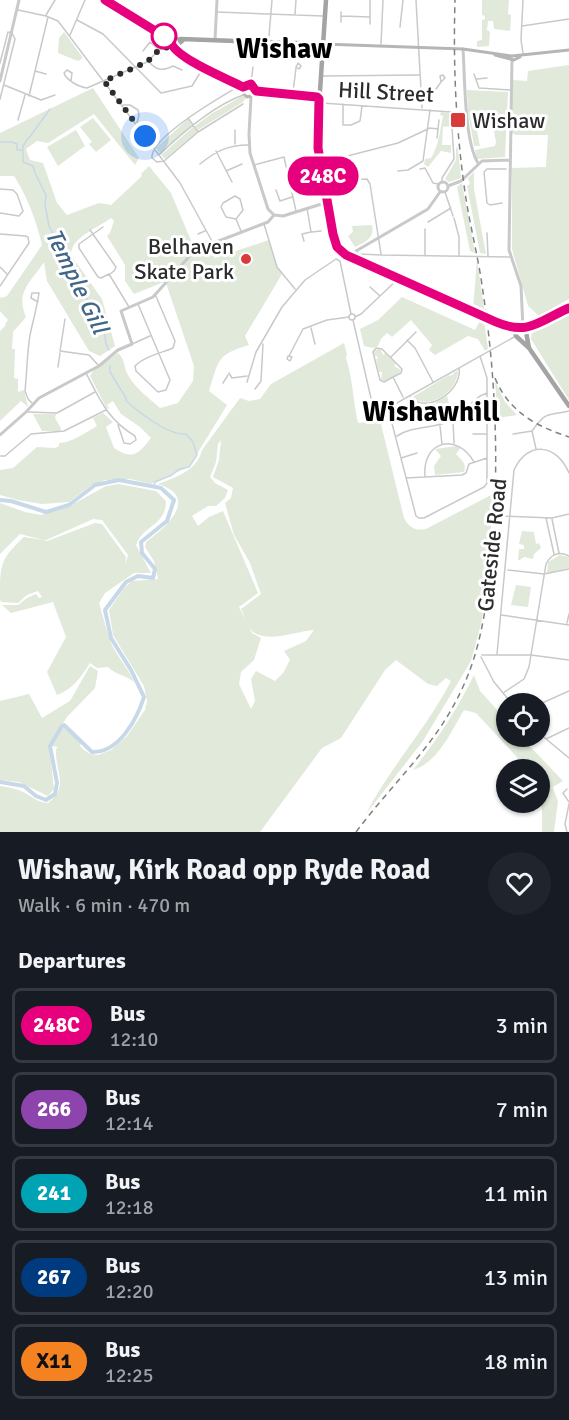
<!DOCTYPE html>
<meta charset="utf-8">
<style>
:root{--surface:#171b24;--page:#20242c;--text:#f1f3f6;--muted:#9ea1a6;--line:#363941}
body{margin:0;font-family:Signika,sans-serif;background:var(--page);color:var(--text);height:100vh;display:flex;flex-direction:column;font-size:22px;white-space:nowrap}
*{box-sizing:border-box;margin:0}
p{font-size:20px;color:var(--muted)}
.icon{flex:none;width:33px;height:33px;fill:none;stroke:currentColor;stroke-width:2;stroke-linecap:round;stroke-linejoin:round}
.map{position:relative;height:832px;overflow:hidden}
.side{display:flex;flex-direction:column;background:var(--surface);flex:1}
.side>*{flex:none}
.badge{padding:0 12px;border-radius:20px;font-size:21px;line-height:39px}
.tools{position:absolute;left:496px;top:693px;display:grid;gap:12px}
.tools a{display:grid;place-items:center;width:54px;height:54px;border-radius:50%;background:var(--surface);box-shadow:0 2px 4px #0004;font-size:30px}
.you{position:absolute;width:30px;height:30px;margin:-15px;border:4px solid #fff;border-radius:50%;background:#1a73e8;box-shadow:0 0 0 9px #1a73e833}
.map>.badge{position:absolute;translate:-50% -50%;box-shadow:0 0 0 3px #fff}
h2{padding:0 18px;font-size:22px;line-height:54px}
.round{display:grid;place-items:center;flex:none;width:63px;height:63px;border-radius:32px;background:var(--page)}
.head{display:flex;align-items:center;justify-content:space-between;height:102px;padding:0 18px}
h1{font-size:28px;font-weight:800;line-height:45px}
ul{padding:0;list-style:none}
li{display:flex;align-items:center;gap:18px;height:75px;margin:0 12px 9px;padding:0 6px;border:3px solid var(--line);border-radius:9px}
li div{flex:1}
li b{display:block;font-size:22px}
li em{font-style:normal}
li .badge{min-width:66px;font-weight:700;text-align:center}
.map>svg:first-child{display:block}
.green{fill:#e1e9da;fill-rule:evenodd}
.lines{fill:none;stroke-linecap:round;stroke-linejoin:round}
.stream{stroke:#c7d8e8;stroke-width:1.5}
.river{stroke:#c7d8e8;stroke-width:4}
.minor{stroke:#c9c9c9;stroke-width:1.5}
.tertiary{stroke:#c9c9c9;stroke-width:3}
.secondary{stroke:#b6b6b6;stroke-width:3}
.primary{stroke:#a4a4a4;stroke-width:4.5}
.rail{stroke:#818181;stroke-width:1.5;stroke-dasharray:6 4.5;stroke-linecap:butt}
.line-casing{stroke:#fff;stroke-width:14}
.line{stroke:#e6007e;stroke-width:9}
.walk{stroke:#2c2c2c;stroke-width:6;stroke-dasharray:0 10.8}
.stop-dot{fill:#fff;stroke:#e6007e;stroke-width:3}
.poi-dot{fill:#d83b39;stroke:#fff;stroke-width:2}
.labels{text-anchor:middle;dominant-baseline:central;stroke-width:6;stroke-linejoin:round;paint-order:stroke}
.street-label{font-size:22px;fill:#2c2c2c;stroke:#fff}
.poi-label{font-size:22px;fill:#2c2c2c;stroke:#fff;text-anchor:start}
.water-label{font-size:24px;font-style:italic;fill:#406688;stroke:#fff}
.district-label{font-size:28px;font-weight:bold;fill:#000;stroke:#fff}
</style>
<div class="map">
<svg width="569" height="832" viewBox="0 0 569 832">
<rect width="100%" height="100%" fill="#fff"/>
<path class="green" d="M482 0H509L508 14 511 15 510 31 494 29 493 21H488L487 30 490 32 489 46 477 47V41L482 40V20L485 19V16L482 15Z
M64 32 83 58 78 61 58 53 59 38Z
M569 65V299L539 316 528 306 512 249V168L546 167 548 135H516L512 133 513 80 527 81 528 71Z
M93 88 139 158 135 165 94 114 48 143 37 141 26 149 30 160 43 163 57 203 67 215 99 203 111 205 142 176 141 174 149 166 171 193 195 250 209 244 215 258 269 240 277 267 282 274 245 336 249 345C216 355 219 360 209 391L227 405 189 467 151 484 130 479 105 480 90 486 69 502 42 504 18 500 0 495V470L13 468 37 447 55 448 59 446V443C71 443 85 433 97 426L93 418 103 413 113 422 106 427 114 448C134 461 139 453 151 438L140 427 121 414 113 401 107 405 109 408 107 409 90 376 93 371 118 353C126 360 123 367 128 375 135 388 149 398 160 408L178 403 193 381 194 366 166 283 164 282 134 294 125 281V265L107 236 110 233 114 221 111 218C98 228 71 237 71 255L102 299 115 346 100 356 89 351 47 281 44 262C31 282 15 292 26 317L13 332 12 349H15L14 378 18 379V392L24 390 28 407 21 401 0 421V331L6 325 5 324 8 320 0 311V296L1 298 7 296 42 245C36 220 28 198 14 176H0V133Z
M467 90 508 92 505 157 477 159 475 150 495 146 496 142 492 121 481 115 476 126 480 146H474L468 112Z
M244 95 246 98 243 102 198 130 195 126 211 114Z
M441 112 449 113 450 126 443 127 442 145H451V153L441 151 428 167 424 164 425 159 431 158C439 145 440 130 443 116L440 115Z
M93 118 111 140 96 152 89 144 92 142 80 127Z
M188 119 192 126 160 153 156 148Z
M193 127 197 132 165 159 161 155Z
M76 130 85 146 58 166 47 147Z
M456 147 458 149 461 178 449 182 445 179 456 160Z
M474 172V189L486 254 480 253 467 186 470 184 468 178Z
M462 183 475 253 470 251 457 187Z
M372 225C375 238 365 242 355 247L348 236 353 232 352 226Z
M477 260 485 314 473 309Z
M402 297 475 330 481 319 484 320 488 349 485 351 478 339 468 336 435 355 429 350 432 345 411 320 392 337 387 333 381 339 378 346 373 348 364 346 360 329 378 320Z
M562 314 564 317V314L569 316V400L531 339 532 332Z
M344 343 347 355 346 358C353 380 353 401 358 423L366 422 378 412 404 518C409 528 416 531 426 529L493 494 487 590 481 624 471 661 423 741 366 814C390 767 427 728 451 681L446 678 437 686 428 684 396 660 385 670 341 738 322 748 260 832H0V786C8 787 18 789 25 793 34 798 37 802 48 803 70 785 55 774 56 749L58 747 51 746 62 726 64 725 78 738 81 743 80 746 84 750 90 754 98 755 111 750 127 736 145 710 147 701 144 686 113 635 109 610 125 587 132 581 158 579 154 561 145 547 146 542C167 527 200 497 158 484 176 477 197 471 202 450L240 398 249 401 260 399 271 384ZM221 440 219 460 213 477 233 488 231 498 225 503 234 535 250 563 261 594 241 609C244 615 247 626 252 631 267 644 297 631 314 630L306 641 284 651 290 660 283 673 275 681 256 671 251 679 255 701 251 709 239 684 241 672 254 660 261 638 252 633 239 607 258 593 223 511 209 517 198 526 192 516 208 506H216L225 498 228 490 215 483 210 477 216 462 218 444Z
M380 348 383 355 385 353 396 364 394 366 401 370 399 373 384 381 381 379 382 372H379L376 359H378L377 356H375L374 351Z
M457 371H458C457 392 430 410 411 398L449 375 450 376 454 374 453 373Z
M495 381 505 402 517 415 498 418Z
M447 396 451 411 456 416 441 423 436 402Z
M33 414H56L55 418 61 428 60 431H42Z
M457 446 461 447 456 454C462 460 467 464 464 472L435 475 434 466 441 456 435 449Z
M119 484 156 491 166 501C166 526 143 525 136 545L151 573H134L105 593 99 603C104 619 107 635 114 649 121 661 129 670 134 682 126 675 116 675 108 667L97 668 90 663C81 677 73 689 57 695L47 672 66 637 53 602 11 613 2 605H18L27 598 36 594 39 598 42 597 38 591 27 595 18 603 1 602 0 599C0 563 0 560 24 537L44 540 20 534 0 554V503L25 512 41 515 68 507 106 486ZM93 519 102 520 128 555 125 565 126 557 102 524 95 523 47 541H44Z
M522 531 534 532 536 544 539 543 541 548 534 554 533 559 524 557 520 560H518L519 549H524V545L519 544Z
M560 555 569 557V568L547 573 548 562Z
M516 585 531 587 528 607 511 605Z
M90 666 98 671 95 688 67 717 49 745 54 789 48 796 19 782 0 780V701L29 694 42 718 70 701Z
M474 675 480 691 507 721V736L521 737 563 781 553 787 558 802 554 832H542C543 811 540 791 540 770L528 769 476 713 464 710C451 731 439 762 413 770 437 740 457 710 474 675Z"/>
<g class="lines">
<path class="stream" d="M28 138 23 146V162L33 166 35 173 46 195 45 205 49 226 64 256 65 267 76 280 80 291 87 298 86 306H90C94 315 100 321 104 330 106 338 104 343 109 350
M29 138 50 109
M0 142H12L17 144V150H22
M110 366V372L126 398V401C139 412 169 436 186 434L193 442 197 455 189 467 179 469 172 475 155 482 154 486"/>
<path class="river" d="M0 500 11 501 46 512 69 505 95 485 119 480 161 488 174 500 167 521 141 542 142 553 155 569 153 578 138 576 126 582 105 610 111 638 131 670 144 697C137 719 119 753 92 752L64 725 62 726 50 746 57 783 55 794 46 800 36 796 24 786 0 782"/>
<path class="minor" d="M416 0 422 108
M523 0 521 40 523 53
M18 10 46 16 58 21 180 183 213 243
M217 12 323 16
M295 14 296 0
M46 15 55 0
M341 16 370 17
M77 20 103 34 161 93 192 86 203 68
M341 22V12
M370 24V0
M522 26 569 19
M400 27 403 0
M70 35 85 0
M269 36 272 0
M381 44 383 0
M143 51 150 42 159 50
M149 62C157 71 163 71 173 66L182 70
M0 63 8 32 12 33 15 39 0 99
M298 63 301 66 299 69 296 67Z
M35 71 46 74
M474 74 479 88 511 90
M322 76 419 75
M477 79 487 78
M71 81 72 73 67 70 64 73C66 80 79 87 87 88L147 62 159 50 169 47
M251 83 253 67
M4 85 41 100 55 95
M234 89C217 99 150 138 152 158L157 162 164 161 198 132 243 104
M293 92 296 68
M421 94 436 89 441 82 440 76 443 75 445 78 442 81
M29 96 48 17
M322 103 451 112 454 159 442 178V182
M343 104V125H351L360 121 362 106
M123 105H130L138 110 139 115 137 123
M188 118 198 132
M18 120 25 95
M235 130V144
M437 138 439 120
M216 151 232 182
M160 154C183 132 213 106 243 95
M343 159 348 180 367 179 370 184 381 254
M324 162 398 143 430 128 438 129
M200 164C216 151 228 145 248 145
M254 165 284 157 296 211
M420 169 425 168 433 183 438 184
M226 171 242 164
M398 171 408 170 423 161 430 110
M0 189 13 190 17 194 23 211 19 216 0 213
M276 190 280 201 292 197
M445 192 453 216
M502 203 490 205 487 203 484 172 487 169H506
M454 218 459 237V255
M236 219 243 210 240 199 235 196 223 203 221 207 226 217 236 219 241 231
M428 222 451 208
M264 224 277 267 295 289
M103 227 79 244V248L98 277 101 278 109 274 129 307
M425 229V255
M90 230 116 267 114 271 110 274
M312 232 321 231
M487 233 488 256
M0 234 25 236 28 237 29 243 0 286
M198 234 205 231
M304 241 302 234 311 232 307 208
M357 252 359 254 381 255 510 257
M0 267 7 274
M370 287 380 296
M138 304 170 380 166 390 158 392 136 371 135 366C143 357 161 353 173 348L175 341 155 294
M349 317a3 3 0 1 1 6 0a3 3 0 1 1-6 0Z
M355 317 361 314 398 279
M65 319 60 351 89 355 99 366
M353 320 373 407 376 411 388 408 514 337
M311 328 315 344
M407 340 415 348 433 382
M132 344 150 336
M288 356 292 357 290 361 287 359Z
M289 356 303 329 327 320 349 317
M391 357 416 332
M58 367 60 353
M86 373C100 400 108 420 135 436L136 440 130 444 124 443 118 425
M229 373 232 378 247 376
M393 377 384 382 380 380 373 352 376 348 382 349 402 369 401 373 393 377 403 397
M247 382 256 352 282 307 305 280 336 259 340 261 351 314
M223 383 228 375
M255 389 261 381 263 344
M409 396C425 416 463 391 459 368
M33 404 28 399 25 391C27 372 27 353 30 335 33 321 37 307 39 293H32L31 298 38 302
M388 408 416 516 419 518H424L484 487 487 483V378L480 356
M28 412 57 413 95 392
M453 421 454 443
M440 426 442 444
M473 434H487
M513 434 532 431
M397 436C414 425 435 429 453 420 465 413 473 397 487 393
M536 449 532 431C547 410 548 416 569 411
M0 456H5L31 434 64 431 106 410
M401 458 417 453
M425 476C422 441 457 432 474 462
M406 478 462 475 466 473 469 464 487 458
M500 516 552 518 569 514
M546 518 554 554
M552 519 559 553
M508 570 544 574 569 569
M501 615 569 625
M567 623 569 614
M497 654 514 470C528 440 557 444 569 473
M482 655H531L569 660
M481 657 494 682 512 704
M503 693 524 679 529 667 546 564C551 554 559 551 569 556
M540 704 569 691
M540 734 569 758
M546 739 569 728
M567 789 563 793 569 802
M567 832 565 824 569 804"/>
<path class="tertiary" d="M215 40 217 0
M463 49C465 77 464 140 478 163
M512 59 509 250 521 286 523 328
M0 81 19 0
M251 97 249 134 250 153 268 209 274 215
M438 187a5 5 0 1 1 10 0a5 5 0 1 1-10 0Z
M448 186 461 181 482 161 510 160
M274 215 283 216 328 202
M351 258 356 251 428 209 440 192
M524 329 533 327 569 308
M0 435 26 412 39 398 99 366 118 350 132 344 121 311 153 297 195 250 268 222 274 215"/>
<path class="secondary" d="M323 44 463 49 512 56 550 52
M173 47 179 53 243 87 246 84H251L256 91
M550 52 569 50
M495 55 514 60 520 57
M243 87V93L247 97 253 95 256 91
M256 91 308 95 318 99"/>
<path class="primary" d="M105 0 171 41
M326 0 317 137 337 247 346 256 359 263 403 280 504 325 523 328 526 332 529 348
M171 41 181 39 323 44
M171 41V46L175 47 183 40
M517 329 515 332 516 336 529 348 569 406"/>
<path class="rail" d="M495 378C509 412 536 426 569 437
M356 832C391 785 436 745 461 691 482 648 488 597 492 550 499 465 496 377 483 292 479 261 471 230 466 199 456 133 453 67 455 0"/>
</g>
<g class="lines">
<g class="line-casing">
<path id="line" d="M105 0 170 40C172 57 226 78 243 87L251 84 256 91 317 97 319 99 318 148 333 234 337 247 346 255 496 322C529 336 539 321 569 308"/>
</g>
<use href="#line" class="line"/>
<path class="walk" d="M145 136 104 81 147 62 159 50 171 46V41L164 36"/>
</g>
<circle class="stop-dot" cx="164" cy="36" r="12"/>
<g class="poi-dot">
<rect x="450" y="112" width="16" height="16" rx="3"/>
<circle cx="246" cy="259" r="6"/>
</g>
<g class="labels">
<g class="street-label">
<text transform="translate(386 92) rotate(3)">Hill Street</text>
<text transform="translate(492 545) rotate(-84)">Gateside Road</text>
</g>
<g class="poi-label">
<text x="472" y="120">Wishaw</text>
<text x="234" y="246" text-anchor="end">Belhaven<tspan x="234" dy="25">Skate Park</tspan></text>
</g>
<g class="water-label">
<text transform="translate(77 281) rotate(64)">Temple Gill</text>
</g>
<g class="district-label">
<text x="284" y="49">Wishaw</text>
<text x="431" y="412">Wishawhill</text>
</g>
</g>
</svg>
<div class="tools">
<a><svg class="icon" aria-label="locate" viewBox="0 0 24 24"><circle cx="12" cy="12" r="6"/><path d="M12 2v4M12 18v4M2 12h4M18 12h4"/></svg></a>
<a><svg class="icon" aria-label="layers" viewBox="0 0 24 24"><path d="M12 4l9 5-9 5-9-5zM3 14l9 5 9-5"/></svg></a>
</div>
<div class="you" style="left:145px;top:136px"></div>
<b class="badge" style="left:323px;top:176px;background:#e6007e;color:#fff">248C</b>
</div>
<section class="side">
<div class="head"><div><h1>Wishaw, Kirk Road opp Ryde Road</h1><p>Walk · 6 min · 470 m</p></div><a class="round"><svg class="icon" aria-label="heart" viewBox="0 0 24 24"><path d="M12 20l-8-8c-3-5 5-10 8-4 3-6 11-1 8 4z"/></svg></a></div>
<h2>Departures</h2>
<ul>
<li><span class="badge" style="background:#e6007e;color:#fff">248C</span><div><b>Bus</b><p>12:10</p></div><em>3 min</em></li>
<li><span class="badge" style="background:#8e44ad;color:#fff">266</span><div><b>Bus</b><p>12:14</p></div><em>7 min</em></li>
<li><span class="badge" style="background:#00a3b4;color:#fff">241</span><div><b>Bus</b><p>12:18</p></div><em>11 min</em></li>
<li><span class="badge" style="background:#003b80;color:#fff">267</span><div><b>Bus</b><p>12:20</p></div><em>13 min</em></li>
<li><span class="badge" style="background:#f58220;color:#111">X11</span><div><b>Bus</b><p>12:25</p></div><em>18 min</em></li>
</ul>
</section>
